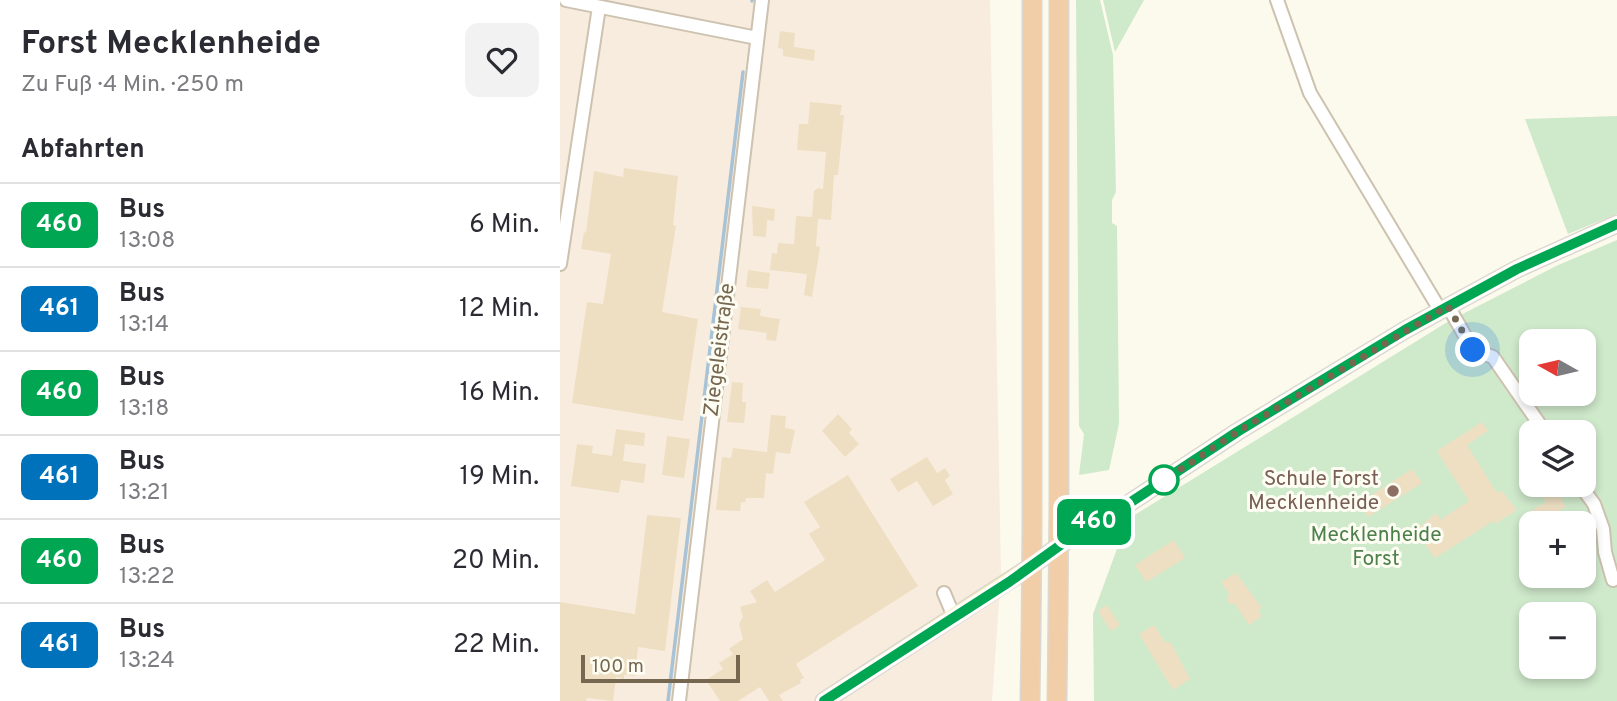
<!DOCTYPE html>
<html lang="de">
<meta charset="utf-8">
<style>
:root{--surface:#fff;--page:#f2f2f3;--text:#2b2b33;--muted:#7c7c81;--line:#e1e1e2}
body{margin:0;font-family:Overpass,sans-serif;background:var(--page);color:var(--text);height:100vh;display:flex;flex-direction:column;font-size:26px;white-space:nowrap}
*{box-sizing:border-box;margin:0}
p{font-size:23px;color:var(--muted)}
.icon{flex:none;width:38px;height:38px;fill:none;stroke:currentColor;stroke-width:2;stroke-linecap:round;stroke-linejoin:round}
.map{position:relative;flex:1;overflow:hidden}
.sheet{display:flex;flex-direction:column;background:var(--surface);width:560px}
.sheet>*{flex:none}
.badge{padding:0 14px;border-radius:10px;font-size:24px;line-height:46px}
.needle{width:46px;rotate:278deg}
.fabs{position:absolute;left:959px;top:329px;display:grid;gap:14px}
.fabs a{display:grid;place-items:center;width:77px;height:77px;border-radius:14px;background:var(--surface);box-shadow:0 4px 10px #0003;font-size:35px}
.scale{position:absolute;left:21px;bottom:18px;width:159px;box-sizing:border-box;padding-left:7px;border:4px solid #766750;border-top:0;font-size:19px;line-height:24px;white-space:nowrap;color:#766750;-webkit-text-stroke:5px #fefdf3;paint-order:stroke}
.you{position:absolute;width:35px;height:35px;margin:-18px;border:5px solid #fff;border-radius:50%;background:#1a73e8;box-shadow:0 0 0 10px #1a73e833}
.map>.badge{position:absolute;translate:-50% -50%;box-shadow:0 0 0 4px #fff}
h2{padding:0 21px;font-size:26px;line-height:63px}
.round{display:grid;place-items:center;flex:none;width:74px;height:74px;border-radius:14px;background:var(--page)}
.summary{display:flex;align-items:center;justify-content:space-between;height:119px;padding:0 21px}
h1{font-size:33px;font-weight:700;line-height:52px}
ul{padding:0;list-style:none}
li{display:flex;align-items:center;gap:21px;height:84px;padding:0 21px;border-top:2px solid var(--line)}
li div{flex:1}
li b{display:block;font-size:26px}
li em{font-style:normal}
li .badge{min-width:77px;font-weight:700;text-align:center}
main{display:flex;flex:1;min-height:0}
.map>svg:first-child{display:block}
.commercial{fill:#f8ecde}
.green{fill:#cfe9cb;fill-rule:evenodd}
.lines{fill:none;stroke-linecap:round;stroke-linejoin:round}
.stream{stroke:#a8c3d6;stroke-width:3.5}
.building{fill:#eedfc3}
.minor-casing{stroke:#ccc2af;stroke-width:16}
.major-casing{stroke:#dbd7d2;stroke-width:19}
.highway-casing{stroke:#dbd7d2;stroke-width:21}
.minor{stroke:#fff;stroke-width:12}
.major{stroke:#f5ecaa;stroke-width:16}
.highway{stroke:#f1cea8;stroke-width:18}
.highway-bridge-casing{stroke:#dbd7d2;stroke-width:21;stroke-linecap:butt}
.highway-bridge{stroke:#f1cea8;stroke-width:18}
.line-casing{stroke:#fff;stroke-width:16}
.line{stroke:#00a651;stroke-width:10}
.walk{stroke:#766750;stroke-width:7;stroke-dasharray:0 12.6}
.stop-dot{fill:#fff;stroke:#00a651;stroke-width:3.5}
.education-dot{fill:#8d6e63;stroke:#fefdf3;stroke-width:2.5}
.labels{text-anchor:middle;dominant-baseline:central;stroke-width:6;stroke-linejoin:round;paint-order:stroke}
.street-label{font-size:21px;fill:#766750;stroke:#fefdf3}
.education-label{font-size:21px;fill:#785e54;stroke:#fefdf3;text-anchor:end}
.park-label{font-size:21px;fill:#4d814b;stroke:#fefdf3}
</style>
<main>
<section class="sheet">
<div class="summary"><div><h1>Forst Mecklenheide</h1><p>Zu Fuß · 4 Min. · 250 m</p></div><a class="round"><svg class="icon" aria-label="heart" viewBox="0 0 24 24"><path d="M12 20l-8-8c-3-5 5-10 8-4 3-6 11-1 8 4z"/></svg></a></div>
<h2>Abfahrten</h2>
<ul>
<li><span class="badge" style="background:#00a651;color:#fff">460</span><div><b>Bus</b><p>13:08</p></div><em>6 Min.</em></li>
<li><span class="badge" style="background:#0072bc;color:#fff">461</span><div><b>Bus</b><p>13:14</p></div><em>12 Min.</em></li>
<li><span class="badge" style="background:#00a651;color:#fff">460</span><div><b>Bus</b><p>13:18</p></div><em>16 Min.</em></li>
<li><span class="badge" style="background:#0072bc;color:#fff">461</span><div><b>Bus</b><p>13:21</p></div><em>19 Min.</em></li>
<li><span class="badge" style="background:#00a651;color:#fff">460</span><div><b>Bus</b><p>13:22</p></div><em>20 Min.</em></li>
<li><span class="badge" style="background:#0072bc;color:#fff">461</span><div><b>Bus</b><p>13:24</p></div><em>22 Min.</em></li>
</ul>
</section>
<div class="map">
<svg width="1057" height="701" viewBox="0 0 1057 701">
<rect width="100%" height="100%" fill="#fcfaec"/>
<path class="commercial" d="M0 0H430L441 574 432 701H0Z"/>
<path class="green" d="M516 0H540L553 55 556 192 552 200V223L557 226 559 424 549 470 519 475 524 434 519 426Z
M543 0H584L555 52Z
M1057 116V214L1008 234 965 119Z
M1057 240V701H534L533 614 568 519 889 321 996 266ZM971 341H1024V394H971ZM971 432H1024V485H971ZM971 523H1024V576H971ZM971 614H1024V667H971Z"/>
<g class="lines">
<path class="stream" d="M192 1V0
M108 701 183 72"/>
</g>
<path class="building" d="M220 31 235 33 234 47 255 50 254 61 223 56V49L218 48Z
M250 102 282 105 280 115H284L278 175H274L271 220 258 219 256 246 260 247 252 297 244 295 247 274 210 270 212 253 217 254 218 243 234 244 236 216 252 217 254 191 258 188 263 189 266 152 237 150 239 124H248Z
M64 168 118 176 113 225 116 226 102 312 138 319 123 421 12 403 27 302 43 304 51 254 21 249 24 233 26 232 34 171 63 177Z
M192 206 215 209 214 221 207 220 206 237 193 236Z
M188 270 210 273 208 289 186 287Z
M181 307 201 309 200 316 220 319 216 341 206 340 207 333 178 329Z
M172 382 183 383 182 402H186V405L184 423 167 422Z
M278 414 292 429 289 433 299 444 285 457 262 431Z
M211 415 226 416 225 428 235 430 230 454 216 452 213 474 206 473 204 498H186L185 503 181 502 180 511 156 510 162 457 171 458 173 448 207 452Z
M922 422 928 431 907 445 935 490 939 493 942 491 957 510 935 524 933 521 875 558 855 531 876 513 880 520 909 501 877 451Z
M56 429 85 433 84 446 65 444 63 461 86 464 84 483 61 480 59 493 11 486 17 444 33 446 32 453 52 456Z
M107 436 130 439 124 478 102 475Z
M367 457 377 473 385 468 390 476 385 480 393 494 373 506 357 481 338 492 330 479Z
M852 469 862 483 808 517 799 503Z
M288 475 358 586 236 664 244 678 240 680 241 683 219 695 223 701H209L200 687 178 701H160L146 680 163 669 159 663 173 654 169 649 183 639 179 624 183 617 180 607 197 602 190 591 207 580 215 592 265 560 249 534 260 527 244 502Z
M976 485H993L1006 507 990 516 988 513 978 519 972 510 986 502Z
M87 515 121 518 105 651 78 647 75 676 64 675V679L56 677 53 701 27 698 26 701H0V602L75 614Z
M614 540 625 558 586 582 575 565Z
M1024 556 1035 574 1011 589 1003 576H1024Z
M676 573 702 608 698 610 702 616 689 625 675 604H670L667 600 669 594 661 582Z
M547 605 560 625 551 631 538 611Z
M594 625 604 641 611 643 630 679 613 690 579 634Z"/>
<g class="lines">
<g class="minor-casing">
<path id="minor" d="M6 0 197 38
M717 0 750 93 880 310
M0 264 39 7
M888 306 913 350 933 357 985 432
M1020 485 1034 504 1043 529 1045 552 1053 580
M384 593 394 617
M119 701 202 0"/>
</g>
<g class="major-casing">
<path id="major" d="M264 701 464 571 520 531 568 504 677 432 845 330 957 269 1057 224"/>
</g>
<g class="highway-casing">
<path id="highway" d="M472 0V526
M499 0V503
M470 701 471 634
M497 701 498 611"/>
</g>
<use href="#minor" class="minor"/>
<use href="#major" class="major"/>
<use href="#highway" class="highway"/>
<g class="highway-bridge-casing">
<path id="highway-bridge" d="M498 611 499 503
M471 634 472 526"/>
</g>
<use href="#highway-bridge" class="highway-bridge"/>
</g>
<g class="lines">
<g class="line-casing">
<path id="line" d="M264 701 449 582 520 531 568 504 677 432 845 330 957 269 1057 224"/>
</g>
<use href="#line" class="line"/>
<path class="walk" d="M604 480 597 485 677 432 888 306 913 350"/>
</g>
<circle class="stop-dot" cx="604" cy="480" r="14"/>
<circle class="education-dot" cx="833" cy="491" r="7"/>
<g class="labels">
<g class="street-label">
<text transform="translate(160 350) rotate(-83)">Ziegeleistraße</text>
</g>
<g class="education-label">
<text x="819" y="479">Schule Forst<tspan x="819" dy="24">Mecklenheide</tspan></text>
</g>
<g class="park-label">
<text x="816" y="535">Mecklenheide<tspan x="816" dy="24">Forst</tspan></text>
</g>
</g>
</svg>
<div class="fabs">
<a><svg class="needle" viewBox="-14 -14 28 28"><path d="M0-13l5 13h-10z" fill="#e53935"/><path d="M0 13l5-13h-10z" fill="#7c7c81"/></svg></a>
<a><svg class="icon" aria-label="layers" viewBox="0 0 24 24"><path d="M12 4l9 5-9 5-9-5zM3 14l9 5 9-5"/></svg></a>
<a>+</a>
<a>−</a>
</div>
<div class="scale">100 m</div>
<div class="you" style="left:913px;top:350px"></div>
<b class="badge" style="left:534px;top:522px;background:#00a651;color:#fff">460</b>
</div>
</main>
